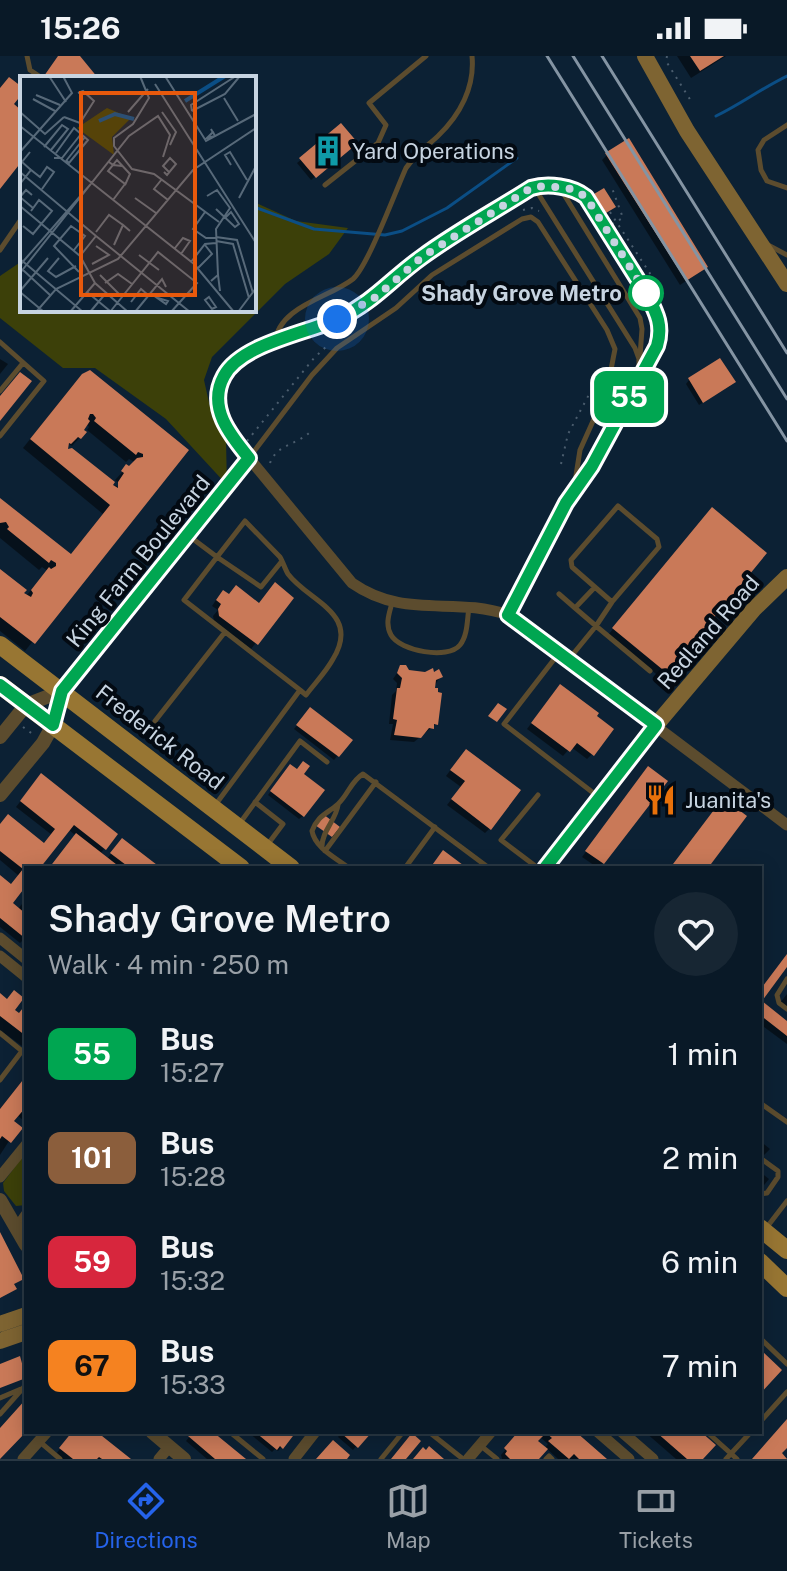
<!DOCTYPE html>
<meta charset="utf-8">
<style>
:root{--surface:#091927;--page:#172633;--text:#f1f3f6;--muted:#99a0a7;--line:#293844;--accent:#2563eb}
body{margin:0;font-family:"Public Sans",sans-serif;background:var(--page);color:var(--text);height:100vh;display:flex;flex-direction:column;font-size:30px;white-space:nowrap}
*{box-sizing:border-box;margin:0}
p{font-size:26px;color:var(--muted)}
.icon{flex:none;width:44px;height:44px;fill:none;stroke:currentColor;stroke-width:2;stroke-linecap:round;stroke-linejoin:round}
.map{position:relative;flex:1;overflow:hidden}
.details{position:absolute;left:24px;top:810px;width:738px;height:568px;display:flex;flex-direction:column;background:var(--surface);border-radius:0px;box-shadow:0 4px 20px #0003,0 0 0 2px var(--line)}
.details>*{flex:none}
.badge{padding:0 16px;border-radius:12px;font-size:28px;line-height:52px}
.you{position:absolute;width:40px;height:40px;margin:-20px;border:6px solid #fff;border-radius:50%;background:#1a73e8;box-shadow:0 0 0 12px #1a73e833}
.map>.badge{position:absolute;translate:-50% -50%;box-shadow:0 0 0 4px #fff}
.round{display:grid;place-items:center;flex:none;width:84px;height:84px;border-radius:42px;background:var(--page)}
.overview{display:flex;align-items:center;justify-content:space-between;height:136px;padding:0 24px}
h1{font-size:38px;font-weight:600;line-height:60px}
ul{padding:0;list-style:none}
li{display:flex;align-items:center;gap:24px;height:104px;padding:0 24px}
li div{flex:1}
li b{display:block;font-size:30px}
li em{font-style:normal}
li .badge{min-width:88px;font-weight:700;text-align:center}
.status{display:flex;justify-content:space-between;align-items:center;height:56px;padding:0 40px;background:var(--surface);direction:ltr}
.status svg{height:22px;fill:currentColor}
.tab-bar{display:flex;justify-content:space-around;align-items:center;height:112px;border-top:2px solid var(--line);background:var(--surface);font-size:22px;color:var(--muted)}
.tab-bar a{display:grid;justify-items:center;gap:4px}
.tab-bar .selected{color:var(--accent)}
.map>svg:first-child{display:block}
.green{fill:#3c4009}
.shadow{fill:#0007;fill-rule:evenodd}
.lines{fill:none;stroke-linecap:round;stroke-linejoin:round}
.stream{stroke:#0b4e85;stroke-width:3}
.building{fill:#c97958;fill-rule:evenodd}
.path{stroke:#4b5d6e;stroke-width:2;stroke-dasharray:2 6;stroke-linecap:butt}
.service{stroke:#5c4c2e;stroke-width:5}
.minor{stroke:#5c4c2e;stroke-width:11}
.tertiary{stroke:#5c4c2e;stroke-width:14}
.secondary{stroke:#7e6432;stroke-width:16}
.primary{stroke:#987633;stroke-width:18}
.rail{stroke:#8494a3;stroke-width:3}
.line-casing{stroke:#fff;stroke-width:18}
.line{stroke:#00a651;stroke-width:12}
.walk{stroke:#c7d4e1;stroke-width:8;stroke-dasharray:0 14.4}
.stop-dot{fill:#fff;stroke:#00a651;stroke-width:4}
.labels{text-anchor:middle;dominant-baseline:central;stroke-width:8;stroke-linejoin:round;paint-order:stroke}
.poi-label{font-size:22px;fill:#c7d4e1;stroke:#030a12;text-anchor:start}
.stop-label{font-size:22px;font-weight:bold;fill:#c7d4e1;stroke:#030a12;text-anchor:end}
.street-label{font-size:22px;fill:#c7d4e1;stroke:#030a12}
.inset-river{fill:none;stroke:#0b4e85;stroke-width:4}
.inset-road{fill:none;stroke:#576979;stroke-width:2}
.view{fill:#e8590c;fill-opacity:0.15;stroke:#e8590c;stroke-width:4}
.inset-edge{fill:none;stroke:#c7d4e1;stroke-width:4}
</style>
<div class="status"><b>15:26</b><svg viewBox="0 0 49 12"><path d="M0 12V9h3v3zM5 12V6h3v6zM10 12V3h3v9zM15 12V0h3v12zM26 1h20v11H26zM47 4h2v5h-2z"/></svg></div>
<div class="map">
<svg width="787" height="1403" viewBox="0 0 787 1403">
<rect width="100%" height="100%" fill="#0c2134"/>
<path class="green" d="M254 146 296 165 348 172 329 198 285 228 212 301 204 324 212 360 226 385 227 429 166 363 95 312H63L0 262V220L22 205V254H254Z
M26 1096V1149L16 1150 4 1135 3 1127Z"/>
<path class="shadow" d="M677 0H726L691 22Z
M341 70 352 91 311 124 297 107Z
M607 99 700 216 680 229 602 104Z
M0 303 8 308 0 318Z
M689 324 730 330 699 349 686 328Z
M74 328 186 394 25 595 0 575V516L25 541 48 515 42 511 39 514 0 482V444L70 500 103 458 23 392ZM86 367 89 371 87 374 126 406 129 403 136 407 129 413 127 411 115 424 121 429 119 432 115 429 114 432 66 396V390L69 388 72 390 84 377 82 374Z
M707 459 765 497 661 622 608 579Z
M218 541 259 549 291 542 251 593 214 565 213 560 218 554 212 550Z
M401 611 408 616 440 621 432 634 436 668 414 686 390 684 393 668H389L392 639 396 635 397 627 393 623Z
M555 635 592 698 587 703 571 691 563 700 527 673Z
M306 658 350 684 334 704 294 673Z
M461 700 490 772 485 777 447 749 461 731 446 720Z
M287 714 301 718 303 760 299 763 268 739Z
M643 718 603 807 598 812 582 801Z
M36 725 104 793 100 798 107 803 117 790 158 812H50L76 780 68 773 37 812H26V827L10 847 18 853 26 843V881L20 887 0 871V821L11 830 19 820 0 804V770L44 789 52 779 16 751Z
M787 938V952L780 947Z
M0 940 18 959 26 950V993L0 974Z
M760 947 787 966V988L760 968Z
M26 1020V1064L24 1065 17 1059 12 1066 9 1085 0 1099V1053Z
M760 1085 770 1093 763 1100 760 1097Z
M760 1116 769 1123 760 1134Z
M73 1376H93L128 1403H62L56 1398Z
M193 1376H210L242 1403H207L186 1385Z
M294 1376 278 1395 275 1393 272 1396 249 1377Z
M342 1376H369L353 1394 338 1381Z
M520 1376H573L604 1403H558L546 1392 537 1403H502L501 1399ZM540 1381 548 1388 544 1393 535 1385Z
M645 1376H698L700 1403H676Z"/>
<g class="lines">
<path class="stream" d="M716 60C741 48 762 32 787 20
M254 151 314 173 385 179 402 175 447 152 517 102"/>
</g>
<path class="building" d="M58 0H80L98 22H47L44 20Z
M690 0H724L700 15Z
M9 21 22 31V38L14 48 22 55V105L0 133V32Z
M341 67 358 87 316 122 299 102Z
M629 82 708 211 686 225 605 97Z
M604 132 616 151 606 157 594 138Z
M720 302 736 326 703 347 688 322Z
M90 314 189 394 35 588 0 561V513L27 534 24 537 31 541 33 537 31 534 49 511 51 513 56 510V507L51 504 49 507 7 473 9 471 6 466 0 467V442L71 498 110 449 30 383 82 318ZM90 358H93L96 362 94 365 136 399 138 396 143 398V401L137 402 129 410 126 408 121 415 124 417 118 426V432L113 429 115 426 72 392 68 393 69 387 71 388 78 381 81 383 87 376 84 374 90 365 88 363Z
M20 316 32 325 0 365V340Z
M712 451 767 497 668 618 612 572Z
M275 526 294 542 258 589 219 560 218 553 221 548 216 544 223 534 229 538 236 529 259 547Z
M400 609H406L409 614 425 616 433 612 434 616 439 613 443 621 436 624 435 632H438V636L442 637 438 669 434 668V673L429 672 421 682 394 679 397 664 393 663 397 632H400L402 622 397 617Z
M560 628 599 657 597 660 614 673 594 700 577 687 570 696 531 667Z
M498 647 507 653 497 666 488 660Z
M310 651 353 684 339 701 296 669Z
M466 693 521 734 491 774 451 743 465 725 450 714Z
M303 705 310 710 304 718 325 734 304 761 270 735 290 708 297 713Z
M648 710 668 725 604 808 585 795Z
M41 717 118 778 106 794 74 769 40 812H26V830L13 847 26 858V883L0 862V819L11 828 23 813 0 795V768L8 758 44 787 55 773 20 745Z
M723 742 747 760 708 812H670Z
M323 758 340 771 332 781 315 769Z
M76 777 121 812H49Z
M122 782 161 812H130L110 797Z
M443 794 467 812H430Z
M787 898V911L762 945 787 965V980L760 959V934Z
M14 934 24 942 15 954 19 957 26 948V980L0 960V937L7 943Z
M26 1020V1051L14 1065 23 1072 11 1087 2 1080 0 1083V1053Z
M0 1176 24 1223 14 1228 17 1233 0 1242Z
M760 1293 782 1314 760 1338Z
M20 1300 26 1322 0 1332V1308Z
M26 1343V1376L0 1403V1372Z
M787 1363V1392L782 1397 787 1403H752Z
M72 1376H97L131 1403H102L99 1401 97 1403H73L59 1392Z
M191 1376H213L246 1403H215L188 1380Z
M255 1376H296L283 1393 280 1390 277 1394Z
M340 1376H372L358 1392Z
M518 1376H576L607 1403H579L574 1398 569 1403 548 1385 552 1382 546 1377 538 1385 548 1393 539 1403H510L505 1398 507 1395 504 1392Z
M656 1376H701L716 1389 703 1403H687Z
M412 1377 421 1385 406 1403H391Z
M333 1384 350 1399 347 1403H316Z
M429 1390 444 1403H413L423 1391 426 1394Z"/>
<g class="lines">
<path class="path" d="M667 0 666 5 691 45
M523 154 532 152 539 155
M610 156 664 239
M612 168 623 162 612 132
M247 385 314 302 328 289
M270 407C277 388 297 389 310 376
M561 408 568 378 602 314
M23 671 34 679"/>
<path class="service" d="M27 0 30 14 42 22
M787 69 764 84 758 94 761 114 767 125 787 132
M325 129 378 87 386 69 369 47 426 0
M534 131 635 292 639 303V320
M560 132 640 262 642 273 640 300
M768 189 787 199
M0 194 22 162
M0 286 44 325 0 380
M275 286C279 250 329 242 353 223 368 210 396 134 406 112 415 99 426 91 438 80 460 59 475 31 472 0
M0 335 23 307
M189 480 217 501 184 544 300 634 216 748
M282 505 261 531 217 501 245 465 280 501C283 506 285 513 288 518 309 546 361 557 333 603 326 616 315 627 306 639L300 634
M559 538 575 552 595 531
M392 547C389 558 385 568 391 579 400 595 448 604 460 589 468 579 467 563 469 552
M575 552 596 570 612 546 659 491 657 483 618 450 571 504 572 511 612 546
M509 558 566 447 575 426 580 394 607 334 615 293 607 274 538 166 531 161 522 163 432 219 396 252 337 292 312 319 249 402C221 368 198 328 246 299L337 263 366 248 422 201 531 132C548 127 572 130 586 141L648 240C658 258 663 270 657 290L592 410 566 447
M559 597 504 668 596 739
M569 603 596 570 650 615
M155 665 225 576
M538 739 501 784 538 812
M255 746 283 768 268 788
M240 767 300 685 327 706
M322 790C322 775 336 764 338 749
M325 795 376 726
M349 812C336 802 315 792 312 775 318 759 327 758 338 748 348 739 351 725 363 718L489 812
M405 812 435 771
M787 923 777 939 779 947 787 953
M0 977 22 995 0 1024
M760 1047 787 1066
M760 1102 778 1115V1121L767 1137 760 1138
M767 1171 787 1145
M760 1282 787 1308
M0 1342 21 1333
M0 1358 24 1331
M760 1366 787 1336
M230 1376 263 1403
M429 1376 463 1403
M707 1376 737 1403
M40 1386 60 1403
M481 1390 497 1403
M381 1403 403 1376
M546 1403 549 1400 552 1403
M726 1403 751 1376"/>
<path class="minor" d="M62 635 249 402 352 527C405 564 454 540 508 559L787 769
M0 882 26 903
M0 900 26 921
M0 1121 26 1089
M17 1172 26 1159
M598 1376 629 1403
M622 1376 653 1403
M23 1403 47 1376
M159 1403 169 1391
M294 1403 315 1376
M468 1403 491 1376"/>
<path class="tertiary" d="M0 681 26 649 62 635
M0 739 43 687 53 669 62 635
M0 1144 26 1189
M152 1376 184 1403"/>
<path class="secondary" d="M645 0 687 75 787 228
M545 812 656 669 754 553 787 521
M0 1268 26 1259
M0 1285 26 1276"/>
<path class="primary" d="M0 589 291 812
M0 629 241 812
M760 1172 787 1194
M760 1206 787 1232"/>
<path class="rail" d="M547 0 787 385
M573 0 787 343
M602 0 787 297"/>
</g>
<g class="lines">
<g class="line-casing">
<path id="line" d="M0 629 53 669 62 635 249 402C230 379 207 351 224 320 241 288 306 277 338 263 374 246 391 223 422 201 456 176 495 155 531 132 548 127 572 130 586 141L648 240C657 258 663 270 657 290L592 410 566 447 508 559 656 669 545 812"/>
</g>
<use href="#line" class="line"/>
<path class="walk" d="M337 263 376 241 422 201 531 132 545 130 573 133 586 141 648 240 646 237"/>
</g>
<defs>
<g id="building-bare" transform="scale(2.4)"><path d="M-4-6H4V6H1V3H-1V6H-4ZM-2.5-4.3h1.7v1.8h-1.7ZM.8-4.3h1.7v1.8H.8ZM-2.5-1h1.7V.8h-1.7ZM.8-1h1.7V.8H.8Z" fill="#0f9aa8" stroke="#030a12" stroke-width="2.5" paint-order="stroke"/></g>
<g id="restaurant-bare" transform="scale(2.4)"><path d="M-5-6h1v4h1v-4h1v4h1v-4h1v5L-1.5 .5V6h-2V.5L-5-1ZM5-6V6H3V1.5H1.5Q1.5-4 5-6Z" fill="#e8710a" stroke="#030a12" stroke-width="2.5" paint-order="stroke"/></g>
</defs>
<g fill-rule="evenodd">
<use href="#building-bare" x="328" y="95"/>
<use href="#restaurant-bare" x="661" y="744"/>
</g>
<circle class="stop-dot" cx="646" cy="237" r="16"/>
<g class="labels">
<g class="poi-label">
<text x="352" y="95">Yard Operations</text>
<text x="685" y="744">Juanita's</text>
</g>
<g class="stop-label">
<text x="622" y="237">Shady Grove Metro</text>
</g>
<g class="street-label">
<text transform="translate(138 505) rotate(-51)">King Farm Boulevard</text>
<text transform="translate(708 576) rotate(-49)">Redland Road</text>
<text transform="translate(160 681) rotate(38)">Frederick Road</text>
</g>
</g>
<g transform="translate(20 20)">
<rect width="236" height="236" fill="#0c2134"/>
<path d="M87 32 111 42 92 61 94 79 57 52Z" fill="#3c4009"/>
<path class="inset-river" d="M165 25 205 0M79 45 95 38 114 43"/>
<path class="inset-road" d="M29 0 46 26M120 0 129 22 113 48 94 62V70L112 93 134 98 199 146M145 0 186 65 236 38M135 8 236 167M16 19 40 29M204 22 218 45M13 23 35 35M172 35 205 18 220 0M172 35 171 29 216 0M0 36 25 58 44 41M108 36 128 13M142 36 156 56 150 69M44 41 60 47 74 25 63 15 58 17M0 50 174 188 214 236M191 53 192 55 193 56 195 60 187 62 193 56M24 71 42 49 48 53 31 74M0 76 52 17 43 0M10 76 2 86 11 94M34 82H42L61 58 54 52 36 77M46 84 49 87 68 64 61 58M46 85 65 61M89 86 93 89 88 95 105 108 93 124M211 89 205 79 210 76 227 104M102 90 93 89 97 84 110 98 105 109M0 96 76 160M144 96 147 99 156 88 150 82 143 90 149 96M142 103 134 113 148 124M0 108 11 94 20 101 27 91 34 96 22 113M12 119 6 114 0 121 13 132M187 120 197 114 210 132 196 153 198 199M115 122 136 137M219 122 236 90M0 130 60 180 75 207 108 236M196 133 215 151 219 148 211 136 206 141M185 136 173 153 186 162H196M3 150 13 158 32 135 19 124 11 135M76 156 89 139 103 149M76 160 170 236M196 161 217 164 233 217M196 165 213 168 229 222M94 169 103 149 110 155M155 172 163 162 170 165 161 178M54 174 65 160 51 150 34 170 59 196M119 179 139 194M60 180 76 160M39 182 28 195 36 201 56 190M0 183 63 236M171 186 185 168 196 167M72 188 89 179 76 170M0 189 70 109M178 192 192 178 185 169M3 194 30 219M0 197 109 60 138 40 150 59 143 81M80 199 102 221M191 205 198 199 200 215M85 207 98 198 112 208M0 215 28 182M0 216 24 236M67 216 90 235M130 217 146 228 148 225 138 222M189 221 196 231 192 233 185 224ZM111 226 121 213 128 219M16 236 36 213 98 183 173 94 236 52M50 236 75 207M70 236 86 217M90 236 138 176 177 207 151 236M115 236 142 203 146 211M218 236 236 212"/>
<path class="view" d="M61 17H175V219H61Z"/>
<rect width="236" height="236" class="inset-edge"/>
</g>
</svg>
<div class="you" style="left:337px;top:263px"></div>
<b class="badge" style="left:629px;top:341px;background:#00a651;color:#fff">55</b>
<section class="details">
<div class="overview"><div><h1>Shady Grove Metro</h1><p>Walk · 4 min · 250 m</p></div><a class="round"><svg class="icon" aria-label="heart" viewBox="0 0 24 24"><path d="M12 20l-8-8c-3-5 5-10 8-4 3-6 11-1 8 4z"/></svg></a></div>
<ul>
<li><span class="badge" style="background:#00a651;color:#fff">55</span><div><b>Bus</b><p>15:27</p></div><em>1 min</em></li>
<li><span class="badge" style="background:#8b5e3c;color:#fff">101</span><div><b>Bus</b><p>15:28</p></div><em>2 min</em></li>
<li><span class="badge" style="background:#d7263d;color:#fff">59</span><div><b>Bus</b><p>15:32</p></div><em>6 min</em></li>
<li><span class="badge" style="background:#f58220;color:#111">67</span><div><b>Bus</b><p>15:33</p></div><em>7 min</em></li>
</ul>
</section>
</div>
<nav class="tab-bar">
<a class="selected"><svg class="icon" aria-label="directions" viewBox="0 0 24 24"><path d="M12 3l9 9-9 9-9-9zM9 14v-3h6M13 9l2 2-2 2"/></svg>Directions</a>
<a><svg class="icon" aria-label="map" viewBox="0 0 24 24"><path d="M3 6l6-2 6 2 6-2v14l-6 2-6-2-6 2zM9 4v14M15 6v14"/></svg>Map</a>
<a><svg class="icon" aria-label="tickets" viewBox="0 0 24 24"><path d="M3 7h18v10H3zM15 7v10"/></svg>Tickets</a>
</nav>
